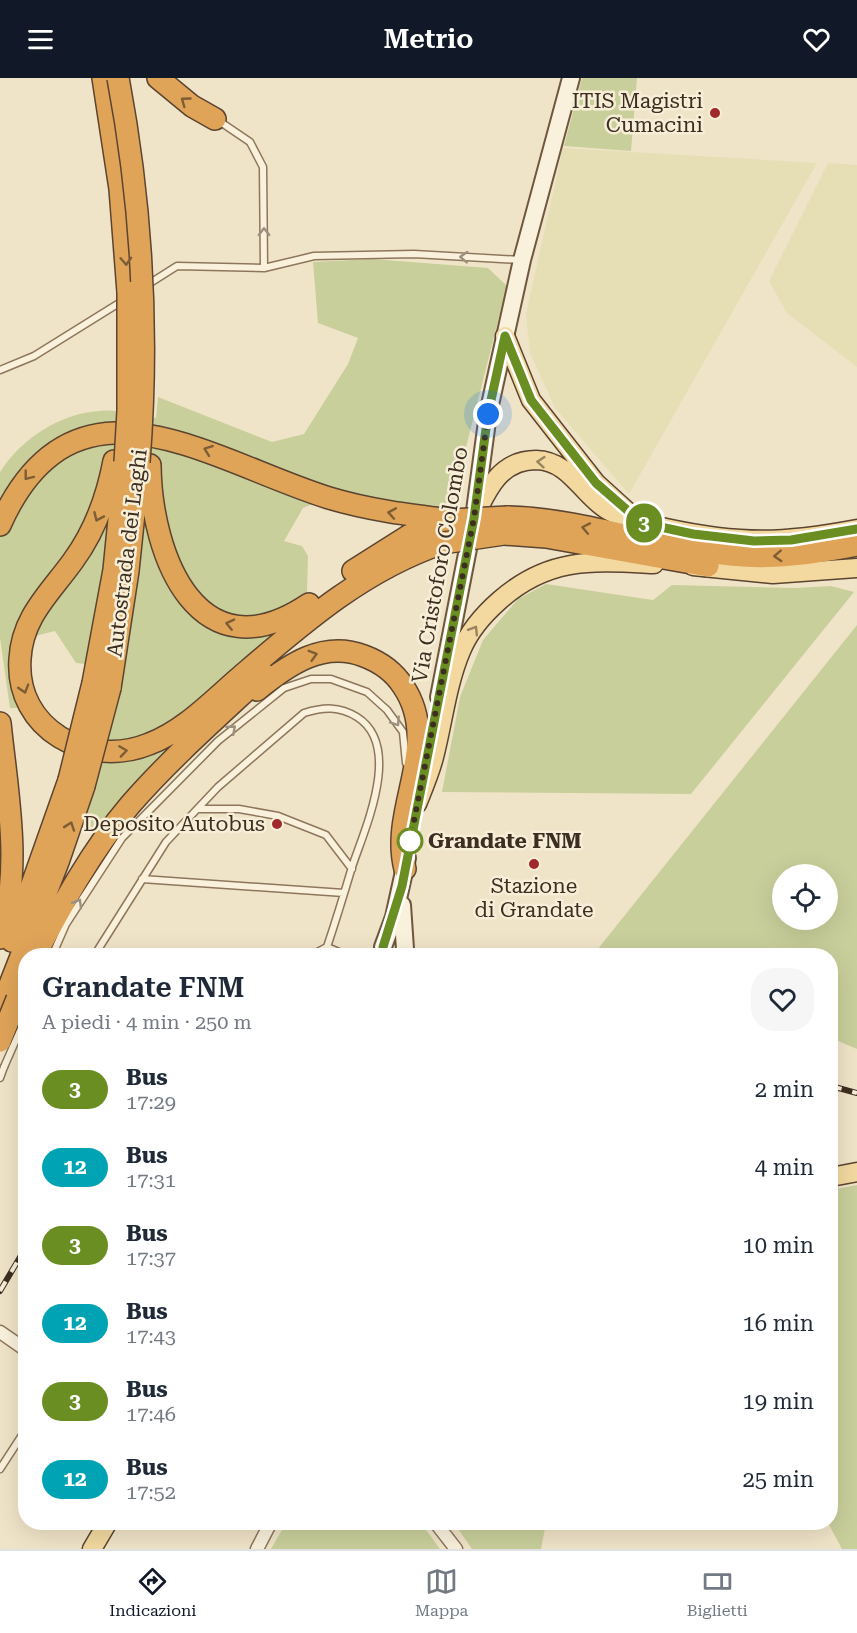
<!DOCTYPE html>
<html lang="it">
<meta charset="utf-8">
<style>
:root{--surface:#fff;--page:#f6f6f7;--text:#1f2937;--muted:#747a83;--line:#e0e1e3;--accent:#111827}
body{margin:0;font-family:"Roboto Serif",serif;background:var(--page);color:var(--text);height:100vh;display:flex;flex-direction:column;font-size:22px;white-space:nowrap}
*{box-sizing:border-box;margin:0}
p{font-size:20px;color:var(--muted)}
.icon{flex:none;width:33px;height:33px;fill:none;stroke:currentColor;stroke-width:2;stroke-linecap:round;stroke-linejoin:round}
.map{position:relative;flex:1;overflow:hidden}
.sheet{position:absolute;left:18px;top:870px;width:820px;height:582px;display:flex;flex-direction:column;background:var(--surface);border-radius:24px;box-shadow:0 6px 24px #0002}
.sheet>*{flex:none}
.badge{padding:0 12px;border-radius:20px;font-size:21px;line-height:39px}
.fabs{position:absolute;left:772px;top:786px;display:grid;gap:12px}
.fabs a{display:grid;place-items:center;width:66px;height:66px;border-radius:50%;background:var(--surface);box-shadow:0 6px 24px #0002;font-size:30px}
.you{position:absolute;width:30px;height:30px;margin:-15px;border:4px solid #fff;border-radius:50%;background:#1a73e8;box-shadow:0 0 0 9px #1a73e833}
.map>.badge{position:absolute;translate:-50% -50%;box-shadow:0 0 0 3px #fff}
.round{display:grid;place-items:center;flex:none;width:63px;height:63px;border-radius:24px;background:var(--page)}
.overview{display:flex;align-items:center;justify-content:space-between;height:102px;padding:0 24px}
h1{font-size:28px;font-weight:600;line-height:45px}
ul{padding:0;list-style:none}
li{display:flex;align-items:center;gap:18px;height:78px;padding:0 24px}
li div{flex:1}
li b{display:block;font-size:22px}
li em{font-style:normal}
li .badge{min-width:66px;font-weight:700;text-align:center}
header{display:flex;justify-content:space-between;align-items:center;height:78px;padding:0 24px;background:var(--accent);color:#fff;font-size:27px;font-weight:600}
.menu{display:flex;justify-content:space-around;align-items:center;height:84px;border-top:2px solid var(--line);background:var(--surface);font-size:16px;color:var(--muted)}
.menu a{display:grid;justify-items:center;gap:3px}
.menu .active{color:var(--accent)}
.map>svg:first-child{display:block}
.farmland{fill:#e6deb5}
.green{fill:#c9cf9b;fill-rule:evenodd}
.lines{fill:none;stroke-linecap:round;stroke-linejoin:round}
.lane-casing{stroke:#8d765c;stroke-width:9}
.street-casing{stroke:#8d765c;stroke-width:15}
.secondary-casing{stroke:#6f573f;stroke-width:20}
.primary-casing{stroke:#5b4430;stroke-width:21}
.highway-casing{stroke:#5b4430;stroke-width:24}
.lane{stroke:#faf1dc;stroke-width:6}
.street{stroke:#faf1dc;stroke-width:12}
.secondary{stroke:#faf1dc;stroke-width:16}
.primary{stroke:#f3d9a0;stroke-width:18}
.highway{stroke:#e0a458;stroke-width:21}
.rail-casing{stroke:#3d2e20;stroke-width:6}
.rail{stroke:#f7eed8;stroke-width:4;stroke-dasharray:11;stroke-linecap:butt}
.lane-bridge-casing{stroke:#8d765c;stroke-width:9;stroke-linecap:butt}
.highway-bridge-casing{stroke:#5b4430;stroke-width:24;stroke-linecap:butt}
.lane-bridge{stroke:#faf1dc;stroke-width:6}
.highway-bridge{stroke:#e0a458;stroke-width:21}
.oneway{stroke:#7e5d36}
.oneway2{stroke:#9c907e}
.oneway3{stroke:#988460}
.line-casing{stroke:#fff;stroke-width:14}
.line{stroke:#6b8e23;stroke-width:9}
.walk{stroke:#3d2e20;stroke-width:6;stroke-dasharray:0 10.8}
.poi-dot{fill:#9e2a2b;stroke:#f7eed8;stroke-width:2}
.stop-dot{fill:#fff;stroke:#6b8e23;stroke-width:3}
.labels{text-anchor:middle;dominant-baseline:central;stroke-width:5;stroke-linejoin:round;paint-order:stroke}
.poi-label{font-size:21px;fill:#3d2e20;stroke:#f7eed8;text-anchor:end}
.street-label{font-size:21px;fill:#3d2e20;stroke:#f7eed8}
.stop-label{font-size:21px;font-weight:bold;fill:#3d2e20;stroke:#f7eed8;text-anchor:start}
</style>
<header><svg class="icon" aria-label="menu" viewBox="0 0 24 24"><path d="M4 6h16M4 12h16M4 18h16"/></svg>Metrio<svg class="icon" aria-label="heart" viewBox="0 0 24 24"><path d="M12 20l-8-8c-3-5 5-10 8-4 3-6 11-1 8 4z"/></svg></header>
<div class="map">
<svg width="857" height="1471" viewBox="0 0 857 1471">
<rect width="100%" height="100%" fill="#f0e4c8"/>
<path class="farmland" d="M563 70 817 85 629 416 555 330 530 275 526 236Z
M828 85 857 87V289L787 235 769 203Z"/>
<path class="green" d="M582 0H637L631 73 564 68Z
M373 181 488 190 507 208 450 432 386 424 340 415 303 430 284 463 302 468 308 478 307 515 284 553 176 649 173 670 96 754 84 749 125 590 76 585 55 553 35 558 17 556 21 630H10L0 560V394C21 361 60 335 100 333 118 331 138 337 156 340L158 319 272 364 304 356 348 286 358 260 318 245 313 184Z
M546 506 653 522 672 507 795 510 831 508 854 514 691 716 442 714 460 619 483 562 518 521Z
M857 547V971L831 960V878L593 877ZM783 796H828V842H783Z
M857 1107V1471H842L828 1445 831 1444V1112Z
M286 1445H421L440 1471H271Z
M454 1445H546L541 1471H472Z"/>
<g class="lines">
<g class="lane-casing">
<path id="lane" d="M219 43 250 64 263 89 264 190 314 178 414 176 521 182
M147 207 177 188 264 190
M0 292 34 278 124 222
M198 731H239L278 738 326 757 352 791
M142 801 344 815
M52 878 66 846 122 760 218 663 284 610 311 601H331L367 614 387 632 403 654 406 685
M94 878 166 764 218 709 304 635C324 629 339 628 357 639 403 668 365 750 352 789 344 816 336 842 327 869L348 878
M310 878 327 869
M0 1000 4 989
M0 1391 26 1351"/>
</g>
<g class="street-casing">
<path id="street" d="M0 1254 26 1272
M435 1444 456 1471
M257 1471 271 1444"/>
</g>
<g class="secondary-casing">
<path id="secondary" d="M439 619 474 440 488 336 522 182 571 0
M402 827 405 871
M383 869 394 839 407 780"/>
</g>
<g class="primary-casing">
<path id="primary" d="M505 258 531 322 596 405 628 434
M474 440C487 412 500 382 536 382 571 383 582 418 609 433 627 442 647 446 666 450 740 466 783 465 857 451
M693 488 773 496 857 490
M417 726C423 711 430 695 434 679 443 644 447 606 461 573 469 553 484 536 500 522 549 479 592 483 654 486
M831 1099 857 1094
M92 1471 108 1444"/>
</g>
<g class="highway-casing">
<path id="highway" d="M103 0 120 111 128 214
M158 0 192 28 215 41
M114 383C107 420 95 453 73 483 50 515 22 539 20 581 15 651 88 691 149 666 184 653 212 623 240 599 303 545 363 492 443 465
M150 387C151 479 199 600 309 526
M508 439C588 441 664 473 743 478 782 481 819 474 857 467
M0 447C74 281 210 383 329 420 369 432 409 437 450 442
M504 456 546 459 708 488
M353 493 410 457 447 443
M93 605 114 492 124 391
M110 610 128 493 139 387
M257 612C288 587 323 562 364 578 380 584 394 594 403 608 443 667 389 730 405 791
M0 645C7 714 23 792 0 860
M12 863 69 702
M35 878C63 825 91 773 130 727 171 680 218 639 264 596
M0 932 58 784 84 708"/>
</g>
<use href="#lane" class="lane"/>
<use href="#street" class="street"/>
<use href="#secondary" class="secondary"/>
<use href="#primary" class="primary"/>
<use href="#highway" class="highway"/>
<g class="rail-casing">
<path id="rail" d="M831 1008 857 1015
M0 1213 26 1169"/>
</g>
<use href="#rail" class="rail"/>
<g class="lane-bridge-casing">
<path id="lane-bridge" d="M4 989 26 939"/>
</g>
<g class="highway-bridge-casing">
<path id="highway-bridge" d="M118 0C142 127 149 256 139 384
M125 384 128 333V214
M450 442 508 439
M443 465 504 456
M69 702 93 605
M84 708 110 610
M0 963 17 921"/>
</g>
<use href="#lane-bridge" class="lane-bridge"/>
<use href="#highway-bridge" class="highway-bridge"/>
</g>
<defs><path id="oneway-chevron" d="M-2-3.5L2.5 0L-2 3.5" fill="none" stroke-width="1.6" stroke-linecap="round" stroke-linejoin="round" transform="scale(1.5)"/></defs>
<g class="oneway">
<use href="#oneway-chevron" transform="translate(185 23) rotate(-144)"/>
<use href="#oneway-chevron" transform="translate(126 183) rotate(87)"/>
<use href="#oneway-chevron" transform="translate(208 372) rotate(-160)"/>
<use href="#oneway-chevron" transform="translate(28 398) rotate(128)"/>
<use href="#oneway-chevron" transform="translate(392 435) rotate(-170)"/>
<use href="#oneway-chevron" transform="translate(98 439) rotate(114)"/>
<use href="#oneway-chevron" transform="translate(586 450) rotate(-169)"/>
<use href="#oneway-chevron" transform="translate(778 478) rotate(177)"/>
<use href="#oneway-chevron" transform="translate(230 546) rotate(-167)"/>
<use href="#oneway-chevron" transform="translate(313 577) rotate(-16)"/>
<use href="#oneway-chevron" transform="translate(24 611) rotate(73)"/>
<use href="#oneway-chevron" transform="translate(123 673) rotate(-8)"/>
<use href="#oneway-chevron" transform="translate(70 748) rotate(-71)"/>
</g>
<g class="oneway2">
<use href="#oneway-chevron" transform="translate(264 154) rotate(-91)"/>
<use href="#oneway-chevron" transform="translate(464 179) rotate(-177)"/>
<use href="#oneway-chevron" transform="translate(396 644) rotate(56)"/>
<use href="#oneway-chevron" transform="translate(232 651) rotate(-41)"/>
<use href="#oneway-chevron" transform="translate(78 825) rotate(-59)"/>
</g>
<g class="oneway3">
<use href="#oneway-chevron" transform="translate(541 384) rotate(-175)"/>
<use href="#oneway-chevron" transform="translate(474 552) rotate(-58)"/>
</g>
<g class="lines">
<g class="line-casing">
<path id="line" d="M383 869 402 808 474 440 488 336 505 258 531 322 596 405 642 445 693 456 754 463 791 462 857 451"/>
</g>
<use href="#line" class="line"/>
<path class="walk" d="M410 763 474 440 488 336"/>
</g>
<g class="poi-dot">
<circle cx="715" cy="35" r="6"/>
<circle cx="277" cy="746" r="6"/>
<circle cx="534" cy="786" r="6"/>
</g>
<circle class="stop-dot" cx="410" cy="763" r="12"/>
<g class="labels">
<g class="poi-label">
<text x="703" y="23">ITIS Magistri<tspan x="703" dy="24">Cumacini</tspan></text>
<text x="265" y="746">Deposito Autobus</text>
<text x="534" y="808" text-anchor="middle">Stazione<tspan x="534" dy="24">di Grandate</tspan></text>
</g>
<g class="street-label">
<text transform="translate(127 475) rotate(-83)">Autostrada dei Laghi</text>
<text transform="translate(440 487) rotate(-80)">Via Cristoforo Colombo</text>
</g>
<g class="stop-label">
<text x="428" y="763">Grandate FNM</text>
</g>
</g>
</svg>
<div class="fabs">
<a><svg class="icon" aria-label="locate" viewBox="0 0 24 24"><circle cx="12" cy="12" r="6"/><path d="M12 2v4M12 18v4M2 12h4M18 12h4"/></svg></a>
</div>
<div class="you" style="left:488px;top:336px"></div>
<b class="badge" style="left:644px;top:445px;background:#6b8e23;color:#fff">3</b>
<section class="sheet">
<div class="overview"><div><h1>Grandate FNM</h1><p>A piedi · 4 min · 250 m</p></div><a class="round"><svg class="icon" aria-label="heart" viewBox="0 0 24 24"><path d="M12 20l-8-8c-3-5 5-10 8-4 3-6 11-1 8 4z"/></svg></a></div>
<ul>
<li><span class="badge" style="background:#6b8e23;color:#fff">3</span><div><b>Bus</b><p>17:29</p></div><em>2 min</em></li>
<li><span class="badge" style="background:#00a3b4;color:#fff">12</span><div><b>Bus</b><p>17:31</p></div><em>4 min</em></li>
<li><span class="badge" style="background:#6b8e23;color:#fff">3</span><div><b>Bus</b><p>17:37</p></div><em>10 min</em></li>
<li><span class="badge" style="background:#00a3b4;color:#fff">12</span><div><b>Bus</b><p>17:43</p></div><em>16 min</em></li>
<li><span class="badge" style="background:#6b8e23;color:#fff">3</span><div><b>Bus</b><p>17:46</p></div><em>19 min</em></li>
<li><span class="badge" style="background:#00a3b4;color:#fff">12</span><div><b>Bus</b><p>17:52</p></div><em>25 min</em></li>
</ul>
</section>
</div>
<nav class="menu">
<a class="active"><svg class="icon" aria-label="directions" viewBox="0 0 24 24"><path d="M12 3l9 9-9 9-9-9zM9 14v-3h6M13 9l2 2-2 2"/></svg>Indicazioni</a>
<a><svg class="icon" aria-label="map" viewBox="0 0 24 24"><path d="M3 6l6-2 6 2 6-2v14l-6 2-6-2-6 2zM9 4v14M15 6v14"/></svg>Mappa</a>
<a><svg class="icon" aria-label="tickets" viewBox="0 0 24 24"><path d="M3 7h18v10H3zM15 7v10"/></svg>Biglietti</a>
</nav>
